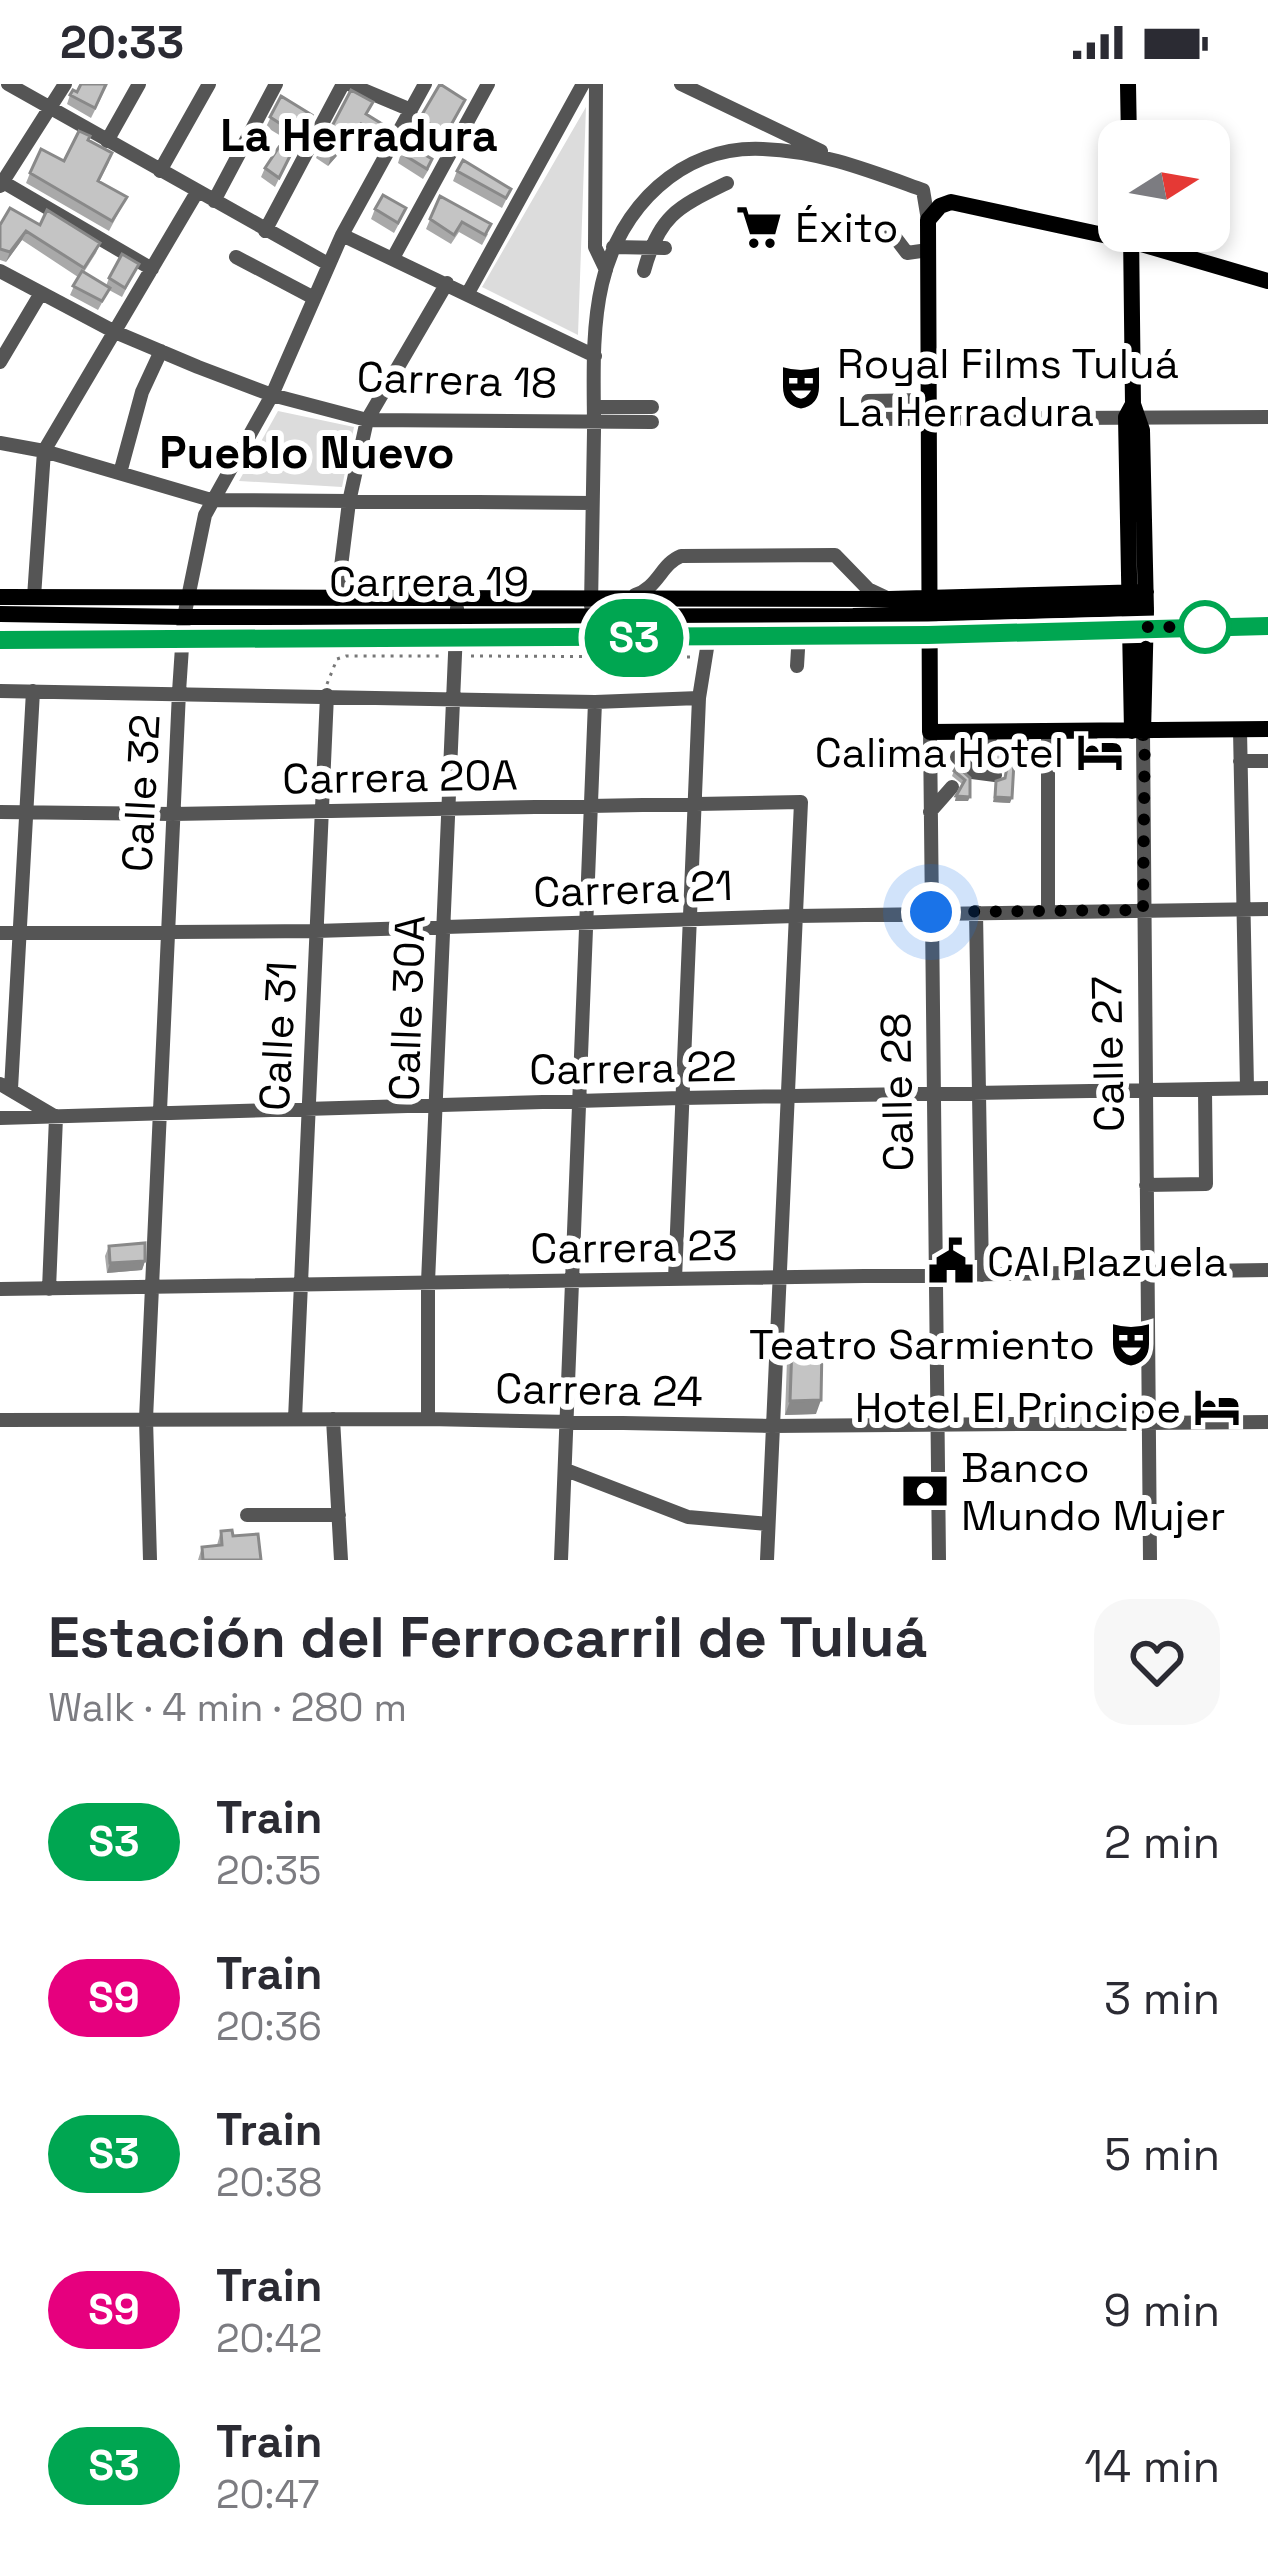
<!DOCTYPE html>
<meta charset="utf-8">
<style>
:root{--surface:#fff;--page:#f7f7f7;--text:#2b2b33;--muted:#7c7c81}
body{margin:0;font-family:"Space Grotesk",sans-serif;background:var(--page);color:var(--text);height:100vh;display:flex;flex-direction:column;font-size:45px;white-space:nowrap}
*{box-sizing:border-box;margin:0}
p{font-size:39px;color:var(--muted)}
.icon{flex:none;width:66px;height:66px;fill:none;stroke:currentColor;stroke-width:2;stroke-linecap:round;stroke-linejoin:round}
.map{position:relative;height:1476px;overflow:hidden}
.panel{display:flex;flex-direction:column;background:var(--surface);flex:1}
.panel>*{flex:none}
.badge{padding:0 24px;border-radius:39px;font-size:42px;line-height:78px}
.needle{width:78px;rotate:79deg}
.tools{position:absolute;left:1098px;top:36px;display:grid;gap:24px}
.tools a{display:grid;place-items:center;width:132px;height:132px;border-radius:24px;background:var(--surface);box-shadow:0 6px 18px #0003;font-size:60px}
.you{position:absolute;width:60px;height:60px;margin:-30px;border:9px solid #fff;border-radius:50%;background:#1a73e8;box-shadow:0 0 0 18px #1a73e833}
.map>.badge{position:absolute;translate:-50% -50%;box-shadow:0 0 0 6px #fff}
.round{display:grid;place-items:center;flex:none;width:126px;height:126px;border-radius:36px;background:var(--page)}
.headline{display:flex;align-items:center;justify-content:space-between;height:204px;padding:0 48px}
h1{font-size:57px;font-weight:600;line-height:90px}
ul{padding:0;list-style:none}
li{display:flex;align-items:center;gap:36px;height:156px;padding:0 48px}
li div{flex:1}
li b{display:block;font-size:45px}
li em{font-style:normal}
li .badge{min-width:132px;font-weight:700;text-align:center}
.status{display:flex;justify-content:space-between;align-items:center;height:84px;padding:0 60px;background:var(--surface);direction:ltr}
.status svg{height:33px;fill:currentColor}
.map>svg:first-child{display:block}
.green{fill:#dcdcdc}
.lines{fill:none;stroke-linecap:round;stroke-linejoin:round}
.path{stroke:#777;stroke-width:3;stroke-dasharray:3 6;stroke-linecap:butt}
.minor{stroke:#555;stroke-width:14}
.major{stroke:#000;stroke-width:16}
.rail-casing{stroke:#000;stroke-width:9}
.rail{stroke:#fff;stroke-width:4.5;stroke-dasharray:14;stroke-linecap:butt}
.wall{fill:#a9a9a9}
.shaded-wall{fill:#898989}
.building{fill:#c4c4c4;stroke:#898989;stroke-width:3}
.line-casing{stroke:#fff;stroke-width:27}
.line{stroke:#00a651;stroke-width:18}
.walk{stroke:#000;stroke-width:12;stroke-dasharray:0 21.6}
.stop-dot{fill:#fff;stroke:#00a651;stroke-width:6}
.labels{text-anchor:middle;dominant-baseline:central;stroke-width:12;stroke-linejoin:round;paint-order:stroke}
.poi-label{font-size:42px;fill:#000;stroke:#fff;text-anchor:start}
.street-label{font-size:42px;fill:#000;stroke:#fff}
.neighbourhood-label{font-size:45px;font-weight:bold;fill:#000;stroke:#fff}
</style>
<div class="status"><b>20:33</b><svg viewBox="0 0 49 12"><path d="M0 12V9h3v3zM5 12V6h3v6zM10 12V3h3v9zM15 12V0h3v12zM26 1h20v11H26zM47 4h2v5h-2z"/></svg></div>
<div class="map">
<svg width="1268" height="1476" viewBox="0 0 1268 1476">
<rect width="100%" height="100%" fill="#fff"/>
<path class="green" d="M586 23 578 251 482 203Z
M278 327 354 343 342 403 239 397Z"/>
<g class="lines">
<path class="path" d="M471 572 690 573
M327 600 337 575 346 572H444"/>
<path class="minor" d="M8 0 328 180
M349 0 411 26
M596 0 595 163 606 186
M681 0 821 67
M107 57 139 0
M160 87 209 0
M3 98 152 185
M0 102 65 0
M214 117 276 0
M265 147 343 0
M891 148 907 169 928 166
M342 151 595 272
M613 163 665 164
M236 173 314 214
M393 174 488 0
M0 187 115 248 198 283 272 311 367 336 652 338
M644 187C659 131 678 123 727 99
M468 209 583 0
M0 278 41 209
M868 317 926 316
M594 323H652
M868 335 1268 333
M0 359 44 367 211 416 592 419
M120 389 142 308 161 267
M635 511C658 504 661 480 681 472L835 471 868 505 885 513
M34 513 44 367 197 108
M337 515 349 418 367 336 447 199
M591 522C592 464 593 406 594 347 594 300 591 247 602 200 619 124 681 61 763 65 820 67 870 87 923 106L928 136
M797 582 800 532
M0 607 595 618 699 614
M1240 646 1247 1004
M930 648 939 1476
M1048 648V827
M1143 649 1150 1476
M978 670 994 648
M1013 672 1025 648
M957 673 972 688 995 691
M1240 677H1268
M0 728 173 730 801 718 767 1476
M930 728 952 703
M976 828 982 1191
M0 849 316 847 796 832 1268 825
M0 1000 56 1033 49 1205
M11 1005 33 607
M0 1034 681 1014 1268 1004
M1146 1101 1206 1100 1205 1006
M675 1195 699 614 712 533
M0 1205 1268 1186
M295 1335 327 611
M333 1335 341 1476
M428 1335V1198L457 524
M0 1336 428 1335 771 1342 1268 1338
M566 1386 688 1433 768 1440
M247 1431H339
M150 1476 146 1335 179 608 184 533 205 431 272 311 342 151 425 0
M561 1476 595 618"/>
<path class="major" d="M1128 0 1129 57
M1131 147 1133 320 1142 346 1146 527 1143 649
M1268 197 1131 157 951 118 940 122 928 136 930 648 1268 645
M0 513 889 515 1146 508
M0 530 184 533 853 532 1146 524
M1132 647 1126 333 1133 320"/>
<g class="rail-casing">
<path id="rail" d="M0 556 928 551 1268 542"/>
</g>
<use href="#rail" class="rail"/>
</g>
<path class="wall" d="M108 0 91 34 67 20 70 11Z
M281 12 309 40 304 50 293 44 286 55 266 43Z
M461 25 443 59 417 43 420 34Z
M367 31 387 43 378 62 357 49 328 82 316 74 320 65Z
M88 56 109 78 99 98 127 113 109 147 26 99 30 89 64 77Z
M401 69 429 85 423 95 398 79Z
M291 70 275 103 261 93 265 84Z
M457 87 507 114 502 124 453 97Z
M440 112 488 150 482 161 459 148 451 160 426 145Z
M375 125 402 134 394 149 371 135Z
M0 141H40L100 159 96 169 84 188 106 202 109 194 139 180 122 213 109 206 98 226 70 211 78 193 22 156 6 178 0 176Z
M987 674H1006L1010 719 993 718 996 697 1004 694 1006 688 1001 681 985 678Z
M954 687 970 694 968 717H955L962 700 952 692Z
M109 1162 145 1177 142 1186 107 1189 105 1172Z
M792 1262 816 1330 785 1331 787 1276Z
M221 1447 233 1452 261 1476H198L202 1463 217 1461Z"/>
<path class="shaded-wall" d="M361 40 357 49 328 82 331 72Z
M26 147 22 156 6 178 10 168Z
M956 712 970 713 968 717H955Z
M995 713 1012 714 1010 719 993 718Z
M145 1177 142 1186 107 1189 110 1179Z
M821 1316 816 1330 785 1331 790 1317Z"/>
<path class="building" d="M81 0H106L95 24 70 11 73 6 77 8Z
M440 0 465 16 446 50 420 34Z
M351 6 373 18 366 30 387 43 382 52 361 40 331 72 320 65Z
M281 12 312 31 307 41 297 35 290 46 270 33Z
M79 47 90 52 88 56 112 69 98 97 127 113 112 137 30 89 41 65 64 77Z
M407 60 432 75 427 85 401 69Z
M279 63 291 70 279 94 265 84Z
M463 76 511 105 506 114 457 87Z
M383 111 406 124 398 139 375 125Z
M440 112 491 140 485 151 462 138 454 151 430 135Z
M10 124 40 141 47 126 100 159 84 184 26 147 10 168 0 165V141Z
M122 170 139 180 125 204 109 194Z
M82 187 110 204 102 217 73 202Z
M993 666H1004L1006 674 1014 678 1012 714 995 713 996 697 1005 694 1007 683 1003 677 987 674Z
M957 682 970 694V713L956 712 965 696 954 687Z
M145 1159V1177L110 1179 109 1162Z
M792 1262H822L821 1316 790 1317Z
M232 1446 233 1452 258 1450 261 1476H203L202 1463 222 1461 221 1447Z"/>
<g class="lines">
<g class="line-casing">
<path id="line" d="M0 556 928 551 1268 542"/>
</g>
<use href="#line" class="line"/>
<path class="walk" d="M931 828 1143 826 1146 543H1205"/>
</g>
<defs>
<g id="supermarket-bare" transform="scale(3.6)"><path d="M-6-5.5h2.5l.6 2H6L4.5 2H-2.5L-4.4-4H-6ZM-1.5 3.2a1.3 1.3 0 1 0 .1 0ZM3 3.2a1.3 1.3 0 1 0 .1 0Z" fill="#000" stroke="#fff" stroke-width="2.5" paint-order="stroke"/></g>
<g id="theatre-bare" transform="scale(3.6)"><path d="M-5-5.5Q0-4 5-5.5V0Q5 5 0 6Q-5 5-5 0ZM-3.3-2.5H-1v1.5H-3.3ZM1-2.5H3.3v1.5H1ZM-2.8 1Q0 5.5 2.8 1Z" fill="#000" stroke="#fff" stroke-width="2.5" paint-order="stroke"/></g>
<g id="hotel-bare" transform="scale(3.6)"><path d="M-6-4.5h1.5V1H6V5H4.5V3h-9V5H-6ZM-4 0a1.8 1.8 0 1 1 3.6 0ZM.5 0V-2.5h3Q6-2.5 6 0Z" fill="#000" stroke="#fff" stroke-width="2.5" paint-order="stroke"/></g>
<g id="civic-bare" transform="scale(3.6)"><path d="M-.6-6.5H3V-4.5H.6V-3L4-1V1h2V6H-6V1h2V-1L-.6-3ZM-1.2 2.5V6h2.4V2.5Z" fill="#000" stroke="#fff" stroke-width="2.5" paint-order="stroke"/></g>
<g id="bank-bare" transform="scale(3.6)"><path d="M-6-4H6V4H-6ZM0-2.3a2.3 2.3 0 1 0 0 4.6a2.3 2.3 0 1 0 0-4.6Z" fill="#000" stroke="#fff" stroke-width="2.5" paint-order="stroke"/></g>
</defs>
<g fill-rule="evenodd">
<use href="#supermarket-bare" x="759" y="143"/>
<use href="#theatre-bare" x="801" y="303"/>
<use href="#hotel-bare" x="1100" y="668"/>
<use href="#civic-bare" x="951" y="1177"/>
<use href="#theatre-bare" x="1131" y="1260"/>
<use href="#hotel-bare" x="1217" y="1323"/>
<use href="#bank-bare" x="925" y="1407"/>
</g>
<circle class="stop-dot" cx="1205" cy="543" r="24"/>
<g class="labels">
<g class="poi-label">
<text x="795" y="143">Éxito</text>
<text x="837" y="279">Royal Films Tuluá<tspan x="837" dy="48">La Herradura</tspan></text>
<text x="1064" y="668" text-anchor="end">Calima Hotel</text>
<text x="987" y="1177">CAI Plazuela</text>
<text x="1095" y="1260" text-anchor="end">Teatro Sarmiento</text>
<text x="1181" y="1323" text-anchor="end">Hotel El Principe</text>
<text x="961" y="1383">Banco<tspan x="961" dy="48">Mundo Mujer</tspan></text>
</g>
<g class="street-label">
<text transform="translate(457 296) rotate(2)">Carrera 18</text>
<text x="429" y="497">Carrera 19</text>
<text transform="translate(400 693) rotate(-1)">Carrera 20A</text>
<text transform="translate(141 709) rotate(-87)">Calle 32</text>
<text transform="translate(633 805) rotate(-2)">Carrera 21</text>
<text transform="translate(407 924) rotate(-88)">Calle 30A</text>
<text transform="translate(278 952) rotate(-87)">Calle 31</text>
<text transform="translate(1108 970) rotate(-91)">Calle 27</text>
<text transform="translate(633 984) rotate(-1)">Carrera 22</text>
<text transform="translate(897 1008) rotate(-91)">Calle 28</text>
<text transform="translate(634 1163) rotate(-1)">Carrera 23</text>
<text transform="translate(599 1306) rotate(1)">Carrera 24</text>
</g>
<g class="neighbourhood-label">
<text x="359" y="51">La Herradura</text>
<text x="307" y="368">Pueblo Nuevo</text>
</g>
</g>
</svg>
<div class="tools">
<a><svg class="needle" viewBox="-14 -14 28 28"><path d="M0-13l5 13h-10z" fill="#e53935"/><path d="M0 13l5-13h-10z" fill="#7c7c81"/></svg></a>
</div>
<div class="you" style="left:931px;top:828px"></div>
<b class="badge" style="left:634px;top:554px;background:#00a651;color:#fff">S3</b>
</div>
<section class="panel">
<div class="headline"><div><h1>Estación del Ferrocarril de Tuluá</h1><p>Walk · 4 min · 280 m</p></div><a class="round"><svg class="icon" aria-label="heart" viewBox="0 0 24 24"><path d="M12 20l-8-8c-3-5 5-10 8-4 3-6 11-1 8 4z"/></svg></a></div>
<ul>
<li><span class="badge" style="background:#00a651;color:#fff">S3</span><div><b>Train</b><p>20:35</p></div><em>2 min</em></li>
<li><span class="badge" style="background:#e6007e;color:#fff">S9</span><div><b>Train</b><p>20:36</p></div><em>3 min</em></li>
<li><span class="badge" style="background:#00a651;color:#fff">S3</span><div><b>Train</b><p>20:38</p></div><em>5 min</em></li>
<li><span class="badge" style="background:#e6007e;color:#fff">S9</span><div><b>Train</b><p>20:42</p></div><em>9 min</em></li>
<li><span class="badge" style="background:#00a651;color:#fff">S3</span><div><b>Train</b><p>20:47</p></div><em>14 min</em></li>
</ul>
</section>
